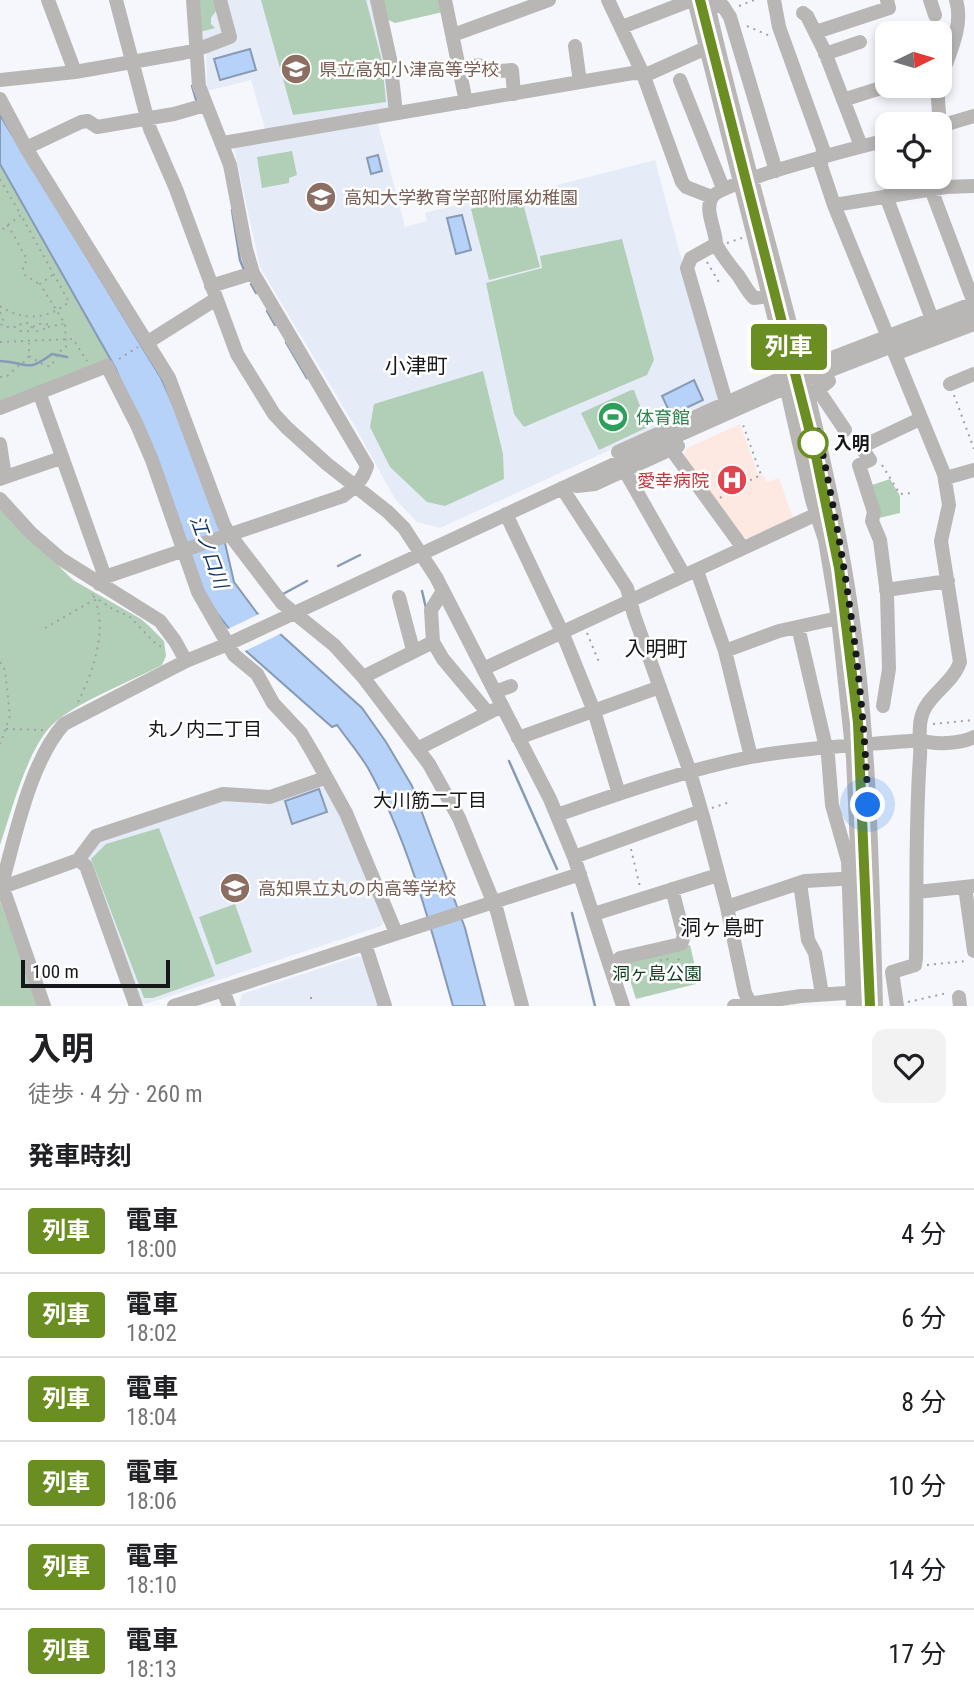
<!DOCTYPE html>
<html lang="ja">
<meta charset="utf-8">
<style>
:root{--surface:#fff;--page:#f2f2f2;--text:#202124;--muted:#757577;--line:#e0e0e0}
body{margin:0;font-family:"Roboto Condensed","Noto Sans JP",sans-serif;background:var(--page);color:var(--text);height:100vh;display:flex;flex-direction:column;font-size:26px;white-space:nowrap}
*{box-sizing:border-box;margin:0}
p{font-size:23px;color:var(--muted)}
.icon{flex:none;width:38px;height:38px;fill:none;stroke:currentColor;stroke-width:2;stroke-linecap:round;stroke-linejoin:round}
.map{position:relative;height:1006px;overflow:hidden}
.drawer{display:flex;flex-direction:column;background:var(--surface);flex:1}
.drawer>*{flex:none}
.badge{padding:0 14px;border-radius:5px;font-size:24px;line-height:46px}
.needle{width:46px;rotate:85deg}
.tools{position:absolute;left:875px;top:21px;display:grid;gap:14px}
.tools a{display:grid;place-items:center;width:77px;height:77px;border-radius:14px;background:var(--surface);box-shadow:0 4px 10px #0003;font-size:35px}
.scale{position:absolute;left:21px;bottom:18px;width:149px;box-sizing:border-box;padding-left:7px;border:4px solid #17181a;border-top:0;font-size:19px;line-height:24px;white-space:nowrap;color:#17181a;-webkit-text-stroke:5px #fff;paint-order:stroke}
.you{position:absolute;width:35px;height:35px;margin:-18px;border:5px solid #fff;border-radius:50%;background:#1a73e8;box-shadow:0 0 0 10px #1a73e833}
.map>.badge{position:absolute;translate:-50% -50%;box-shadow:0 0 0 4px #fff}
h2{padding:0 28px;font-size:26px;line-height:63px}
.round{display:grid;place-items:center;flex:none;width:74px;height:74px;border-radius:14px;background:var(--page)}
.headline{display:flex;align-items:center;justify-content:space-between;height:119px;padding:0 28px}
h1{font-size:33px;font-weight:700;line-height:52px}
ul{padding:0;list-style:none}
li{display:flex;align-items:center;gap:21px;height:84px;padding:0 28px;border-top:2px solid var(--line)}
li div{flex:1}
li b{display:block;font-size:26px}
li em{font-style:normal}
li .badge{min-width:77px;font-weight:700;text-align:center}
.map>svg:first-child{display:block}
.built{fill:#e5ebf7}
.medical{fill:#fde9e1}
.green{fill:#b1cfb7}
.water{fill:#b7d2f9;stroke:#879ab6;stroke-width:2}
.pier{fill:#f5f7fd}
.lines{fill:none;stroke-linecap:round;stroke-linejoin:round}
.stream{stroke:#879ab6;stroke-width:2.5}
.path{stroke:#a0a2a6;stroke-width:2;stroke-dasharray:2 5;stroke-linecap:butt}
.minor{stroke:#b9b7b5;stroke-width:14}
.rail{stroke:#7e7f83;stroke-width:2.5;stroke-dasharray:3.5 7;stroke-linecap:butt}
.line-casing{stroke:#fff;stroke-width:16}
.line{stroke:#6b8e23;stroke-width:10}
.walk{stroke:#17181a;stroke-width:7;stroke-dasharray:0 12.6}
.stop-dot{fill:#fff;stroke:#6b8e23;stroke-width:3.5}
.labels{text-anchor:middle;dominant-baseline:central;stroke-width:5;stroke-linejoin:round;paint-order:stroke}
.education-label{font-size:18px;fill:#785e54;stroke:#fff;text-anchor:start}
.leisure-label{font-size:18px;fill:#27864d;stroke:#fff;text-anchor:start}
.stop-label{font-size:18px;font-weight:bold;fill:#17181a;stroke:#fff;text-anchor:start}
.health-label{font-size:18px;fill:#be3a42;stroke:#fff;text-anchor:end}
.park-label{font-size:18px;fill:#0f3d1e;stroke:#fff}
.water-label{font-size:19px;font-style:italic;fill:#153564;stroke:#fff}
.neighbourhood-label{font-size:19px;fill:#17181a;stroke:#fff}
.quarter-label{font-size:21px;fill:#17181a;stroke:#fff}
</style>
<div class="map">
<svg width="974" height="1006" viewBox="0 0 974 1006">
<rect width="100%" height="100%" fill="#f5f7fd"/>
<path class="built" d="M197 0H371L385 58 391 109 266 132 251 80 207 91 206 41 201 42Z
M377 120 405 227 427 221 425 213 468 202 522 194 655 160 719 400 440 528 417 522 395 499 354 425 260 267 233 144Z
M316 786 326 788 342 816 386 919 381 926 146 1004 136 998 86 857 100 840 221 799 246 800 261 805Z
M358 956 368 961 381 1006H239L242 994Z"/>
<path class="medical" d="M740 424 758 474 764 476 766 482 779 478 794 520 750 539 738 536 683 458 687 448Z"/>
<path class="green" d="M198 0H216L218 8 211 18V24L215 28 200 32Z
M261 0H366L382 61 386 102 293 115Z
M382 0H441L443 12 395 23 386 19Z
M292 151 297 175 289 178V183L262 188 257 157Z
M0 160 5 168V173H8L112 359 0 403Z
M521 196 540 267 489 280 471 209Z
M622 239 654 360 647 375 524 427 514 414 486 283 542 268 540 256Z
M483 371 503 454 504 479 445 506 427 502 390 467 370 427 374 404Z
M631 390H634L648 427 599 450 581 413Z
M890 479 900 496V513L879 518 866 487Z
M0 508 73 580 141 619 149 626 164 641 166 656 162 665C132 681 74 703 52 725 27 750 12 810 0 845Z
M159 828 215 976 153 998H144L91 859 106 844Z
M0 901 38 1006H0Z
M235 904 252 952 216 965 199 917Z
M690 945 698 979 695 980 696 984 636 999 624 961Z"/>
<path class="water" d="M250 49 256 70 220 80 214 59Z
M0 115 161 378 180 420 225 543 234 582 257 613 362 708 386 742 412 786 465 928 485 1006H453C430 925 409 842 368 768 359 753 347 739 337 725L332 727 246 651 217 613 200 587 116 369 0 164Z
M378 155 382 171 371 174 367 158Z
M462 215 471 250 456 254 447 218Z
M694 380 703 400 671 415 662 396Z
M319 789 327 812 292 824 285 801Z"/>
<path class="pier" d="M261 613 282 633 243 652 226 630Z"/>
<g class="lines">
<path class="stream" d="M192 86 197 103
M232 210 240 260 245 272
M251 284 256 293
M267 311 275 325
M286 342 307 378
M0 361C29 362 25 374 52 354L67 357
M338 566 360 555
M422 591 426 608
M283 594 307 581
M509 761 557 869
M572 913 595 1006"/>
<path class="path" d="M739 6 754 0
M747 26 770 36
M0 179 21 215 0 231
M7 225C16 237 20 248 27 259L23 268 25 275 39 284
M727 243 742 238
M707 262 720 284
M0 306C23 322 48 319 69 302L21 215
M0 312 3 320 1 323
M1 324 4 327H18L22 323H29L32 328 31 331H20L18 327
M33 327 38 324H47V328L37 331 34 327
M48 327 63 324
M0 342 73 339 87 361
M29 356 46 366H51L59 352 66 347 65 324 40 284 54 274
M119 359 138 347
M23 363 29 356V343
M0 377 7 376 23 362
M954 395 974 449
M882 465 900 494 912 493
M720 498 732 489 761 475 742 422
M93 596 114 610 129 616 156 644 164 648
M45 628 94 600
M587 633 599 662
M0 662 5 670 10 716 0 744
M78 702C93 671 110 627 92 594
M933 724 974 720
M6 729 45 730
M712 808 730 802
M631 849 640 887
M657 967a8 8 0 1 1 16 0a8 8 0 1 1-16 0Z
M672 964 682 957
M927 965 966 961
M625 976 656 966
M310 998H312
M908 1002 947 993"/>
<path class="minor" d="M48 0 75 72
M116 0 150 129 176 189 237 354 274 414 287 428 327 464 388 512 404 528 436 577 550 799 574 857 623 1006
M377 0 390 59 396 113
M445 0 466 102
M608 0 643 74 682 182 686 187 712 197
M694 0 786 364 784 377 812 500 825 540 838 618 853 758 864 1006
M707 0C750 191 812 377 845 569 870 713 872 861 876 1006
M774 0 779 27 823 149 821 166 834 205 944 474 949 505 941 541 960 662C953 684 925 696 921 719 918 731 921 745 920 757 915 825 917 890 916 958L915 965 892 972 897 1006
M930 0 935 15
M708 4 723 6 730 17 776 171
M803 13 807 16 824 50 861 146
M622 27 692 0
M816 32 889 8 887 0
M453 35 549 0
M575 46 580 82
M825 54 860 42
M459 70 478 65 499 71 512 70 514 94
M940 72 944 69C952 48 963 23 956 0
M0 80 75 72 183 53 196 50 230 37 220 0
M680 80 723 188
M937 86 940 126
M0 99 26 148 169 378 224 525 230 535 282 603 334 645 363 677 429 764 459 818 497 911 522 1006
M843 100 887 86
M940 126 974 116
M223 143 580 82 633 73 648 74 706 48
M26 148 81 122 88 121 97 127 174 114 205 105
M931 189 974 303
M886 196 932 319
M834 205 946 187 974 186
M716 244C722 256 729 264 737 274 743 282 747 291 754 298L769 296
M211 286 253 273
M148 342 216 299
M900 352 974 324
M826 379 820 366 824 361 974 303
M829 381 818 390 845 430
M950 384 974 374
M39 392 105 577
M726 402 687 268 691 258 716 244C716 229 704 211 712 197 721 182 863 146 887 140
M0 408 107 366 137 425 152 460 198 592 234 655 257 674 273 703 301 733 314 755 346 813 396 933
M0 444 5 477
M671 449 743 548
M618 452 784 377
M625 471 684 575
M946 478 974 470
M0 479 61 458
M577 486 595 484 678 446
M562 488 627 588 634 615 690 772 704 820 727 907 745 993 752 1006
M0 499 31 533 61 559 160 621 175 641 186 661
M506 514 562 632 594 711 619 794
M697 571 725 651 751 757
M99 584 105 577 343 496C354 488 363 480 367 466L253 273 246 249 230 165 199 86 193 0
M886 590 948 581
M443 591 431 610 433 642 443 659 488 713
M399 597 413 650
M798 627 828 756 832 805 848 861 853 1006
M725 651 779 631 838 618
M483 669 817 514
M363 677 433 642
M495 692 511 686
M883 706 889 669 887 594 880 540 872 521 874 512 859 465 870 460 861 447 920 419
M518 738 660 687
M419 748 494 710
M557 815C621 793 685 770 751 757 807 747 864 745 921 740 934 745 961 744 974 737
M574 857 701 811
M78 860 86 866 136 1006
M800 883 808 940 815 953 822 994
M3 887 78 860 96 836 223 794 270 797 325 778
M965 887 974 951
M917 892 974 886
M727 907 805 881 858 878
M594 914 718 875
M365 944 385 1006
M620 958 681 944 684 936 672 889
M223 990 229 1006
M959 997 960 1006
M44 1006 4 891 3 880C16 833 31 760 64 724L186 661 228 644 623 460 780 390 974 314
M174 1006 580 874
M734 1006 801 996 861 992"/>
<path class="rail" d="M700 0 816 456 842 585 858 723 870 1006"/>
</g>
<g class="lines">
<g class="line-casing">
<path id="line" d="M700 0 816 456 839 568 858 723 870 1006"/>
</g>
<use href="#line" class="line"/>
<path class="walk" d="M813 443 818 431C845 558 863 676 868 805"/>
</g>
<defs>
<g id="school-disc" transform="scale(1.575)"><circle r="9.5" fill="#8d6e63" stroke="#fff"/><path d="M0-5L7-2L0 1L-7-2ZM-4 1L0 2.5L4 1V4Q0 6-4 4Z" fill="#fff"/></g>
<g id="stadium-disc" transform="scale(1.575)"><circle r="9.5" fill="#2e9e5b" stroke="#fff"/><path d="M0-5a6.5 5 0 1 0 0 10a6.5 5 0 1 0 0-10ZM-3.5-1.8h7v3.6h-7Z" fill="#fff"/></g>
<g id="hospital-disc" transform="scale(1.575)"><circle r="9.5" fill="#e0444e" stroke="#fff"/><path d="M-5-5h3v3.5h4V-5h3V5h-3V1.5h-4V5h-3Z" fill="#fff"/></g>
</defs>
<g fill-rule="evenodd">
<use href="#school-disc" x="296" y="69"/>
<use href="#school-disc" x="321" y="197"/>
<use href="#stadium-disc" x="613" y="417"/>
<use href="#hospital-disc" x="732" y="480"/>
<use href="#school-disc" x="235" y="888"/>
</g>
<circle class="stop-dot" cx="813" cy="443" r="14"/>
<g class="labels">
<g class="education-label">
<text x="319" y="69">県立高知小津高等学校</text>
<text x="344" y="197">高知大学教育学部附属幼稚園</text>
<text x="258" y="888">高知県立丸の内高等学校</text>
</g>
<g class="leisure-label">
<text x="636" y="417">体育館</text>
</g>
<g class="stop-label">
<text x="834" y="443">入明</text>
</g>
<g class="health-label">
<text x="709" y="480">愛幸病院</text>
</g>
<g class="park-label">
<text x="657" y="973">洞ヶ島公園</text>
</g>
<g class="water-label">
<text transform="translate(209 552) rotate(70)">江ノ口川</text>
</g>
<g class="neighbourhood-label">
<text x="205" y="729">丸ノ内二丁目</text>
<text x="430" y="800">大川筋二丁目</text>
</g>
<g class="quarter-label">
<text x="416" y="366">小津町</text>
<text x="656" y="649">入明町</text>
<text x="722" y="928">洞ヶ島町</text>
</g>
</g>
</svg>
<div class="tools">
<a><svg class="needle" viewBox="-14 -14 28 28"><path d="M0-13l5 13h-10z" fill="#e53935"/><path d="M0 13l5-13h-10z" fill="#757577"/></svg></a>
<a><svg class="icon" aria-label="locate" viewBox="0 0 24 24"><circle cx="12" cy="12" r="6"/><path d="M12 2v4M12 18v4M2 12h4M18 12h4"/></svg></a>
</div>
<div class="scale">100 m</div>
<div class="you" style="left:868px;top:805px"></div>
<b class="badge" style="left:789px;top:347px;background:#6b8e23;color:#fff">列車</b>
</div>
<section class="drawer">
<div class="headline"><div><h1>入明</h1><p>徒歩 · 4 分 · 260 m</p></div><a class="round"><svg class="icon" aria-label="heart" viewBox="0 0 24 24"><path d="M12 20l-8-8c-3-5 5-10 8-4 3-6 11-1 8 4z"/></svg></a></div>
<h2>発車時刻</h2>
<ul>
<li><span class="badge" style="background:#6b8e23;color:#fff">列車</span><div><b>電車</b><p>18:00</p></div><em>4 分</em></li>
<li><span class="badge" style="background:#6b8e23;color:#fff">列車</span><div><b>電車</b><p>18:02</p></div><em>6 分</em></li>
<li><span class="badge" style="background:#6b8e23;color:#fff">列車</span><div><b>電車</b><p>18:04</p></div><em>8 分</em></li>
<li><span class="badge" style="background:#6b8e23;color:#fff">列車</span><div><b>電車</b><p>18:06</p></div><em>10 分</em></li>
<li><span class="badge" style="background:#6b8e23;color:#fff">列車</span><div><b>電車</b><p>18:10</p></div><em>14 分</em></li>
<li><span class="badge" style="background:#6b8e23;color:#fff">列車</span><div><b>電車</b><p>18:13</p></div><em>17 分</em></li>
</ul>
</section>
